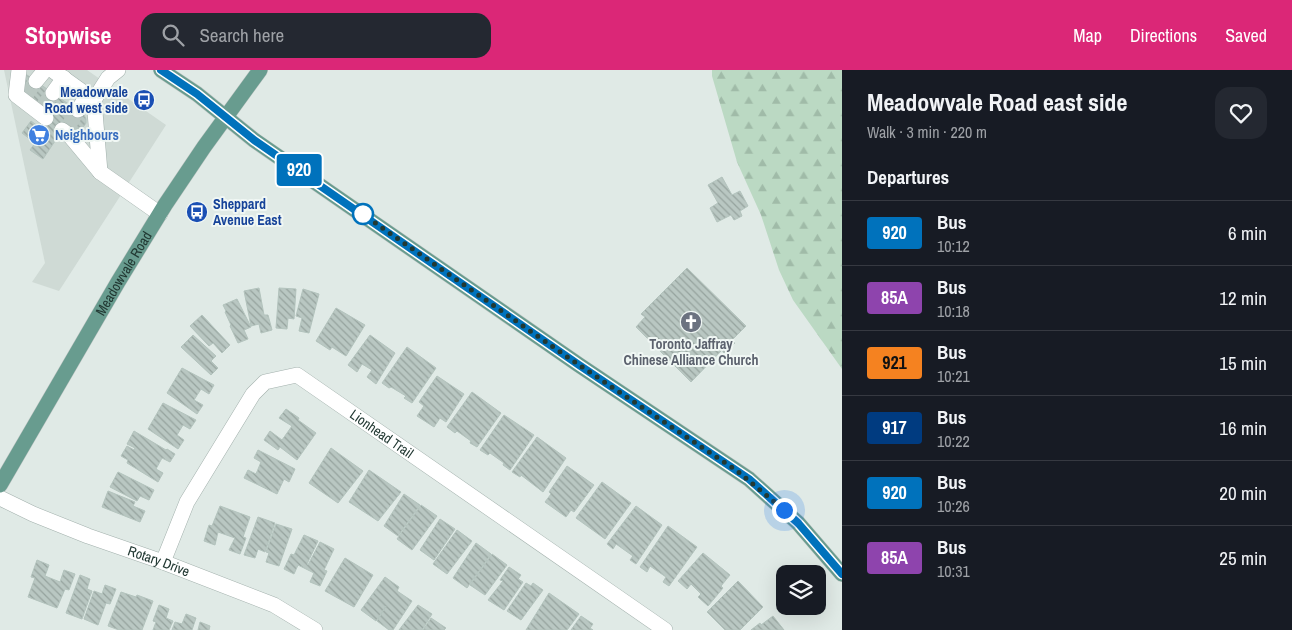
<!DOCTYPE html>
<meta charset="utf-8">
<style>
:root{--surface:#171b24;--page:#242831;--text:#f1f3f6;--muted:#9ea1a6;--line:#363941;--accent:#db2777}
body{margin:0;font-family:"Archivo Narrow",sans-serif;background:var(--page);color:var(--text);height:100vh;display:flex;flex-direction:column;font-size:19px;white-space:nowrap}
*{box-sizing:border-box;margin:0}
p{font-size:16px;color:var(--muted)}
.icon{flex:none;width:28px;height:28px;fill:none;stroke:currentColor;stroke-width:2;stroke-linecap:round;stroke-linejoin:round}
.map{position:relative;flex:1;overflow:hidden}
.sheet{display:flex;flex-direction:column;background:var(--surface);width:450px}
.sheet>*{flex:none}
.badge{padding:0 10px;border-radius:4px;font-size:18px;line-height:32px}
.buttons{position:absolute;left:776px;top:495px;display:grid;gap:10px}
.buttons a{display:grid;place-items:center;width:50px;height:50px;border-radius:10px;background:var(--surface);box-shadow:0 5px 20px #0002;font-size:25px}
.you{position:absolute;width:25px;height:25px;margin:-12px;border:4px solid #fff;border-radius:50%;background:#1a73e8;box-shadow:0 0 0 8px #1a73e833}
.map>.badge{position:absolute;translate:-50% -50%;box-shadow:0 0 0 2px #fff}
h2{padding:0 25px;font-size:19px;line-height:45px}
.round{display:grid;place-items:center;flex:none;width:52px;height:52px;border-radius:15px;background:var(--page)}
.head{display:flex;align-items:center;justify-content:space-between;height:85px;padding:0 25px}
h1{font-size:24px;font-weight:700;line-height:38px}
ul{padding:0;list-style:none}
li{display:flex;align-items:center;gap:15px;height:65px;padding:0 25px;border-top:1px solid var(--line)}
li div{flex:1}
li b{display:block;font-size:19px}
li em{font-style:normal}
li .badge{min-width:55px;font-weight:700;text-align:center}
header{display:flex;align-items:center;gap:30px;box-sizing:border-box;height:70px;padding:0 25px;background:var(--accent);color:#fff}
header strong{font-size:24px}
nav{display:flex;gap:28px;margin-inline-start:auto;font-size:18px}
.search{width:350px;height:45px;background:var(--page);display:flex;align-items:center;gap:12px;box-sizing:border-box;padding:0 18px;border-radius:15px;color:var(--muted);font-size:19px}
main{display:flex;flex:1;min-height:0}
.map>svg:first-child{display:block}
.built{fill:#cfdad5}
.forest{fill:url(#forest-firs)}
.building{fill:url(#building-back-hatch);stroke:#b3c3bd}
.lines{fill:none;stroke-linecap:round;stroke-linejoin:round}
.minor-tunnel{stroke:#bac7c2;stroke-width:15;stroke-dasharray:15 8;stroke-linecap:butt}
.minor-casing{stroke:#a3b1ad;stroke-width:16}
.major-casing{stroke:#bdc4c2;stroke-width:16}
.minor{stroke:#fff;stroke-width:15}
.major{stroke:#689c8f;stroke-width:15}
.line-casing{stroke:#fff;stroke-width:11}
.line{stroke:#0072bc;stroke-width:8}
.walk{stroke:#223933;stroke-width:5;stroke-dasharray:0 9}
.stop-dot{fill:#fff;stroke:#0072bc;stroke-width:2.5}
.labels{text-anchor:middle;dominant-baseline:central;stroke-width:4;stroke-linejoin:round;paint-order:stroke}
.transit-label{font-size:14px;font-weight:bold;fill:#164399;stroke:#f0f7f4;text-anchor:end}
.shop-label{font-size:14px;font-weight:bold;fill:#366cbe;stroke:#f0f7f4;text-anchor:start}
.street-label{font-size:14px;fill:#223933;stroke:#f0f7f4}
.worship-label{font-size:14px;font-weight:bold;fill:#5b616d;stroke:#f0f7f4}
</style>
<header>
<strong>Stopwise</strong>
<div class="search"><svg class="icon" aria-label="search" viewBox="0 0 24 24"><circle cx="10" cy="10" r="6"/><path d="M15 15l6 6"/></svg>Search here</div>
<nav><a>Map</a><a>Directions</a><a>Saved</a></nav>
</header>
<main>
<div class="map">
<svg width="842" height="560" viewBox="0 0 842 560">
<defs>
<pattern id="forest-firs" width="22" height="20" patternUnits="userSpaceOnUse" patternTransform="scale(1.25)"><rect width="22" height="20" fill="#bbd9c3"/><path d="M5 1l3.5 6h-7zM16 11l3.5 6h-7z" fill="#a0bba8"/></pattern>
<pattern id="building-back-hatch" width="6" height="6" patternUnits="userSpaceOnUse" patternTransform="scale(1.25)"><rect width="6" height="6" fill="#b9c7c2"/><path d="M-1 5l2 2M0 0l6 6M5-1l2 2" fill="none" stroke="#96a39e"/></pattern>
</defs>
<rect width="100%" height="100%" fill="#e0eae6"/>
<path class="built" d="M4 0H87L166 55 59 221 32 212 45 193Z"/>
<path class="forest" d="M712 0H842V299L793 230 779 200 761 145 737 92 712 6Z"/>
<path class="building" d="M27 5 84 45 86 49V53L82 59H75L67 53 43 89 30 80 35 73 22 63 31 51 39 57 50 41 26 25 18 16 22 6Z
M722 107 732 125 740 121 748 136 740 141 742 146 734 150 731 145 717 152 710 138 718 133 708 115Z
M687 198 746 256 732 270 735 273 724 283 722 280 691 312 636 257 645 247 641 244Z
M259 218 264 245H268L272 260 261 263 259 254 251 256 244 221Z
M279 218 296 219 294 249 288 248 287 259 276 258Z
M303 219 319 224 309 263 299 261 302 248 296 246Z
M237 229 251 257 244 260 248 269 238 273 230 256 231 255 225 242 226 241 223 235Z
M336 238 365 255 346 286 332 277 330 280 316 271Z
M202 245 230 275 222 283 213 273 209 276 190 256Z
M193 265 216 286 211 291 218 298 211 305 181 277Z
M370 265 395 283 376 314 367 307 372 300 362 294 357 302 348 295Z
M407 277 436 298 412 333 404 328 406 326 391 317 389 318 382 313Z
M182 298 214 315 209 324 201 319 194 330 203 335 197 344 167 323Z
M437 306 464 324 446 352 440 348 434 357 417 346 424 336 419 332Z
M472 322 501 343 477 377 470 373 471 371 457 361 455 363 447 357Z
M163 333 196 350 190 359 183 355 177 365 184 370 178 379 148 359Z
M286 339 299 348 298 350 316 363 297 390 280 377 278 380 264 370 270 361 282 370 292 356 279 348Z
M504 345 534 365 510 400 503 395 504 393 490 383 488 385 480 380Z
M134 361 166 380 167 379 175 384 170 392 162 388 156 399 163 403 158 412 127 393 128 390 121 386 127 376 134 380 135 378 127 374Z
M537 367 566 388 543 422 521 405 520 407 512 402Z
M331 378 363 401 338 433 309 413Z
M258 380 295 399 289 412 284 409 277 424 244 408 248 400 256 404 261 392 254 388Z
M567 396 594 415 574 442 571 440 566 447 545 432 551 424 549 422Z
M369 400 401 422 378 451 349 432Z
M118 402 154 420 149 430 140 426 137 431 110 417Z
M602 412 631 433 605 469 576 448Z
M108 421 135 432 133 436 145 441 140 452 102 437Z
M404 424 420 435 398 466 384 456Z
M421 435 437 446 412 480 397 469Z
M220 436 250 447 243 467 246 468 240 484 229 480 235 468 218 462 215 475 204 471 209 455 212 456Z
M636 436 662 455 636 494 630 490 633 486 616 474 613 479 607 474Z
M258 447 275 453 265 482 258 479 255 488 244 485Z
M440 449 455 459 434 490 420 480Z
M276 454 292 459 279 496 266 492 269 483 266 482Z
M668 456 697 477 669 516 663 512 666 507 650 496 647 502 640 497Z
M457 460 472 471 447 504 433 494Z
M304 465 318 471 307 494 308 495 320 472 334 479 324 500 327 501 320 516 310 512 314 503 298 495 294 504 284 499 291 484 294 485Z
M476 473 491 484 467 518 453 508Z
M703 483 730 505 721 516 723 518 708 536 698 527 701 524 691 514 687 519 678 511Z
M492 484 507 495 485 525 470 515Z
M345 488 373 505 354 537 325 521Z
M37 490 49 495 45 506 60 512 64 500 75 504 69 520 65 519 57 538 28 527 35 508 31 507Z
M509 497 521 505 518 509 523 512 504 540 488 530 503 511 500 510Z
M80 505 90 509 87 519 92 521 82 549 66 543Z
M385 507 399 517 397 521 412 531 393 560H389L377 551 386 536 376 551 361 540Z
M738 511 763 537 740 560H725L707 542Z
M526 513 531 516 533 513 543 520 521 550 507 541Z
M105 515 116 519 110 534 106 533 98 555 84 549 94 521 102 524Z
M121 522 136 527 137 525 153 531 142 560H119L108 556Z
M549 523 579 544 567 560H526Z
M159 535 169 539 166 548 173 551 169 560H153L156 552 153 551Z
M418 535 432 544 422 560H399Z
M186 544 196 548 192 560H172L175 552 182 554Z
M581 546 593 554 590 558 593 560H571Z
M773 546 784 560H751L760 553 761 555Z
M431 548 446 558 444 560H423Z
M200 552 210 556 209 560H198Z"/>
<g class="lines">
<path class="minor-tunnel" d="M26 25 36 11
M43 36 53 23
M69 55 78 40"/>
<g class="minor-casing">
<g id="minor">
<path d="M19 0 16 25 46 48"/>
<path d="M52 0 94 30 108 8 118 0"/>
<path d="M36 11 45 0"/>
<path d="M53 23 64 8"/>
<path d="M94 30 100 102"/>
<path d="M78 40 88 25"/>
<path d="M62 60 70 66 100 102 160 144"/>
<path id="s1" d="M0 428 33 444 88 466 163 492 274 535 315 560"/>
<path id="s2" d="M163 492 187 432 253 324 265 312 297 305 665 560"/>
</g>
</g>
<g class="major-casing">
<g id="major">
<path d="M161 0 197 24 254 70 579 295 749 409 798 453 842 504"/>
<path id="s3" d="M0 415 118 212 165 135 204 77 260 0"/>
</g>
</g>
<use href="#minor" class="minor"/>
<use href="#major" class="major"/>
</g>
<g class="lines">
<g class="line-casing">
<path id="line" d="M161 0 197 24 254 70 579 295 749 409 798 453 842 504"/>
</g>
<use href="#line" class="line"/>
<path class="walk" d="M363 144 358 141 579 295 736 400 784 440"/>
</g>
<defs>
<g id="bus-disc" transform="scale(1.125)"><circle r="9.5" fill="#1a4fb4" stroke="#f0f7f4"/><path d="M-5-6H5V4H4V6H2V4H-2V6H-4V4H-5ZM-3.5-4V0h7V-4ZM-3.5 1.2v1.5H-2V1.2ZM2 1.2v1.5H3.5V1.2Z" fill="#fff"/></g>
<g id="supermarket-disc" transform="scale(1.125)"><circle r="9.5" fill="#3f7fe0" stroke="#f0f7f4"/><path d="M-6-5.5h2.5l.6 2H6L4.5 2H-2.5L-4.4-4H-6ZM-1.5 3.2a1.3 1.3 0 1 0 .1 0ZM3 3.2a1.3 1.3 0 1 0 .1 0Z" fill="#fff"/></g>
<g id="church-disc" transform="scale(1.125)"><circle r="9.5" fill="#6b7280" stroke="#f0f7f4"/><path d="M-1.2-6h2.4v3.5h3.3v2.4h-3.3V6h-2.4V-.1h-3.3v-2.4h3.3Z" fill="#fff"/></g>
</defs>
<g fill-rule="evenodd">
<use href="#bus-disc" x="144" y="30"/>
<use href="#supermarket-disc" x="39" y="65"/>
<use href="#bus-disc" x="197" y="142"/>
<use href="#church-disc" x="691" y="252"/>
</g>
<circle class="stop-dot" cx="363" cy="144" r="10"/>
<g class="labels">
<g class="transit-label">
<text x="128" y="22">Meadowvale<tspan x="128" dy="16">Road west side</tspan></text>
<text x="213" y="134" text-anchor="start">Sheppard<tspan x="213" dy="16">Avenue East</tspan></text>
</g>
<g class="shop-label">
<text x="55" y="65">Neighbours</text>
</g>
<g class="street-label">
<text stroke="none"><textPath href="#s3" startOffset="245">Meadowvale Road</textPath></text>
<text stroke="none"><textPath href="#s2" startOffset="344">Lionhead Trail</textPath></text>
<text stroke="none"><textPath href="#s1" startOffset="171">Rotary Drive</textPath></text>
</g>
<g class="worship-label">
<text x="691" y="274">Toronto Jaffray<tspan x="691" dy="16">Chinese Alliance Church</tspan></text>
</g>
</g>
</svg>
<div class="buttons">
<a><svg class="icon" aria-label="layers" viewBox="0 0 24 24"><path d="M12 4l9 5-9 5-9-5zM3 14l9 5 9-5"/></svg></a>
</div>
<div class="you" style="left:784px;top:440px"></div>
<b class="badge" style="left:299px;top:100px;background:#0072bc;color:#fff">920</b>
</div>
<section class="sheet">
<div class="head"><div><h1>Meadowvale Road east side</h1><p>Walk · 3 min · 220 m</p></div><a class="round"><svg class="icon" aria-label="heart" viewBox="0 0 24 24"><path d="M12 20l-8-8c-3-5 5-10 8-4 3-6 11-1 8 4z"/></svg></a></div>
<h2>Departures</h2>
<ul>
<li><span class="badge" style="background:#0072bc;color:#fff">920</span><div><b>Bus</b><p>10:12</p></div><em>6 min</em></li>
<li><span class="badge" style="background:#8e44ad;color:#fff">85A</span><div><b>Bus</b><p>10:18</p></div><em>12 min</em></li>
<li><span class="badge" style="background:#f58220;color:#111">921</span><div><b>Bus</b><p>10:21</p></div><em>15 min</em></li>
<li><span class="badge" style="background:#003b80;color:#fff">917</span><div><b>Bus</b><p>10:22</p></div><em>16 min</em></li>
<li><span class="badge" style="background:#0072bc;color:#fff">920</span><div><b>Bus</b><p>10:26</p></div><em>20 min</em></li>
<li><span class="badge" style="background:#8e44ad;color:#fff">85A</span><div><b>Bus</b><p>10:31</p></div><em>25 min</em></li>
</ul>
</section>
</main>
